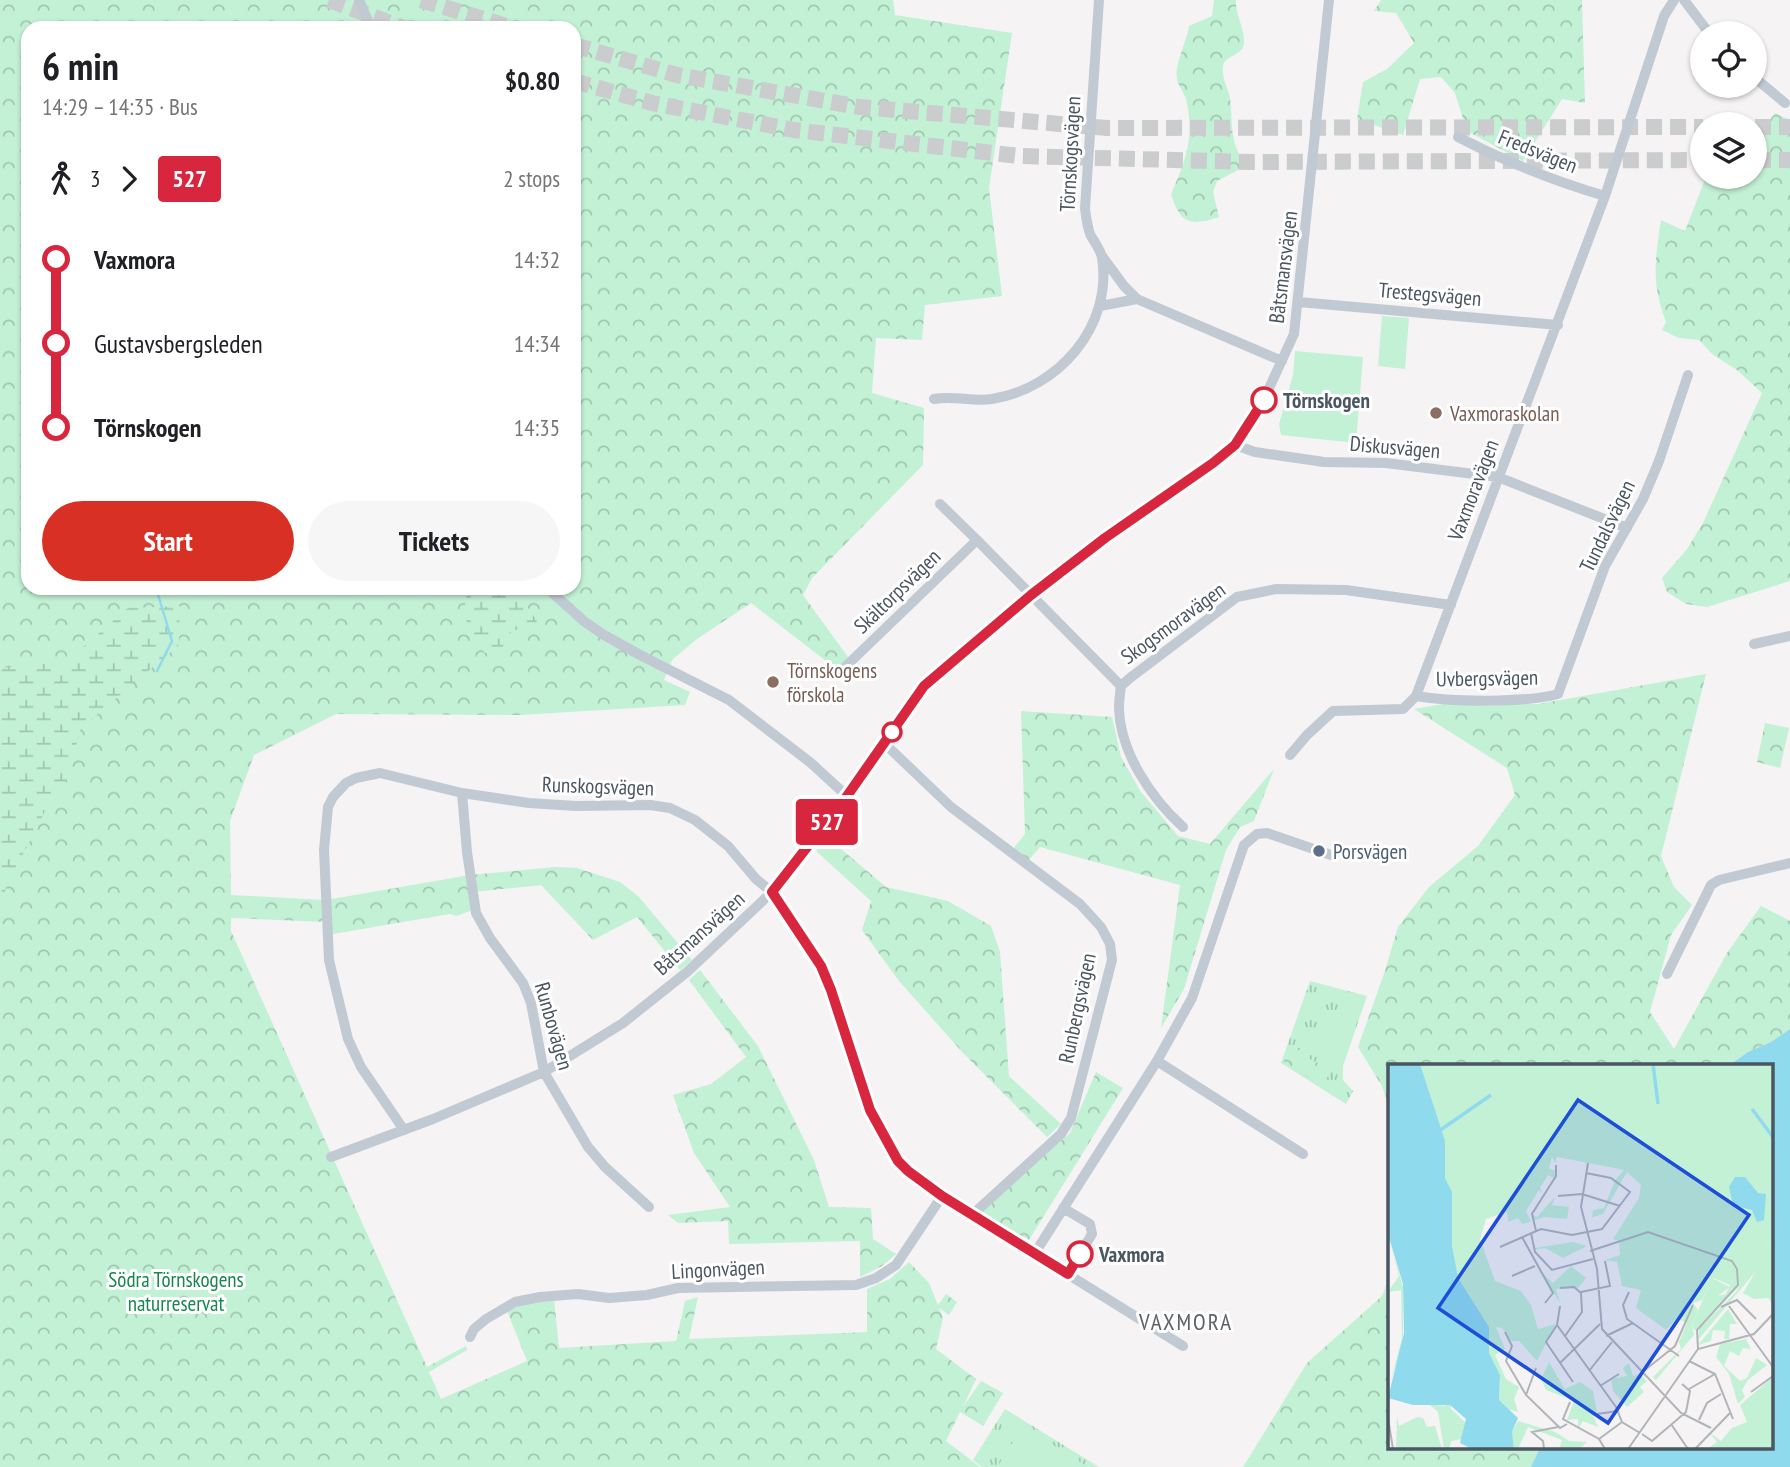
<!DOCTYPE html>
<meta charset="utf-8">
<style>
:root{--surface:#fff;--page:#f6f6f6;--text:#202124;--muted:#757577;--accent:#d93025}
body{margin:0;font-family:"PT Sans Narrow",sans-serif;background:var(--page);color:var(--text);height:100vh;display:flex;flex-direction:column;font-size:26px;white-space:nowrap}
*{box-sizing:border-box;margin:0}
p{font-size:23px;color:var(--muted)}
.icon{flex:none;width:38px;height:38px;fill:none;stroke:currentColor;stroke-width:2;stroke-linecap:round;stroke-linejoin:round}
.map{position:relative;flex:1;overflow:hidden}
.side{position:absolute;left:21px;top:21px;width:560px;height:574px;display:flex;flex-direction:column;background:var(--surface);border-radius:21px;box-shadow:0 2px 5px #0004}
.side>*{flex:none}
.badge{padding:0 14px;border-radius:5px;font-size:24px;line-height:46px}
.controls{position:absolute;left:1690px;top:21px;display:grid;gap:14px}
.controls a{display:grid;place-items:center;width:77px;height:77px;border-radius:50%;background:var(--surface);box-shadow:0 2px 5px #0004;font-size:35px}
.map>.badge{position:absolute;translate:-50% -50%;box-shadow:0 0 0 4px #fff}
.legs{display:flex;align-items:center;gap:10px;height:77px;padding:0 21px;font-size:23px}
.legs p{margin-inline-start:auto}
.overview{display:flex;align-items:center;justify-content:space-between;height:119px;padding:0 21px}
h1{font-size:38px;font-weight:700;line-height:52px}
.action{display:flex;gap:14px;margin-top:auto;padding:14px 21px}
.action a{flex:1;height:80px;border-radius:42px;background:var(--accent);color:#fff;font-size:28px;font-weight:700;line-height:80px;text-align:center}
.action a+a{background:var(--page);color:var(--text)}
ul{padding:0 21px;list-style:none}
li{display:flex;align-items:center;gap:24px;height:84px;font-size:26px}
li i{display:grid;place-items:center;width:10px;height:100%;margin:0 9px;background:currentColor}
li i::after{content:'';width:18px;height:18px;margin:-9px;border:5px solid;border-radius:50%;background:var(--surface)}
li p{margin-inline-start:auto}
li:first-child i{background:linear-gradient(#0000 50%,currentColor 0)}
li:last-child i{background:linear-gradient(currentColor 50%,#0000 0)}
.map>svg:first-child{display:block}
.grass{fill:url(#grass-tufts)}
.forest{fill:url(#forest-crowns);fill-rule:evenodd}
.wetland{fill:url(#wetland-marsh)}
.pitch{fill:#c3f1d5}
.water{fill:#90daee}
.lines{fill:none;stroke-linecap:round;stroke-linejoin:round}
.stream{stroke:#90daee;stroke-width:2.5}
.highway-tunnel{stroke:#caccce;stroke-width:16;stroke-dasharray:16 8;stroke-linecap:butt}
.minor{stroke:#c1cad2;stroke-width:10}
.line-1-casing{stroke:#fff;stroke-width:16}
.line-1{stroke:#d7263d;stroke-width:10}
.stop-1-dot{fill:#fff;stroke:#d7263d;stroke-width:3.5}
.education-dot{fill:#8d6e63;stroke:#fff;stroke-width:2.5}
.service-dot{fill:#5c6f8a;stroke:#fff;stroke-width:2.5}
.labels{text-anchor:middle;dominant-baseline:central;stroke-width:6;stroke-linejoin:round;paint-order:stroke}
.street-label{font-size:21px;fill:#4a5661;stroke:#fff}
.stop-label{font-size:21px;font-weight:bold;fill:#4a5661;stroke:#fff;text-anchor:start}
.education-label{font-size:21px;fill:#785e54;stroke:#fff;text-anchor:start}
.service-label{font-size:21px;fill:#4e5e75;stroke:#fff;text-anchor:start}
.park-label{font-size:21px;fill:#17864f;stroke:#fff}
.neighbourhood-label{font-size:23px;letter-spacing:2px;fill:#5f6368;stroke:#fff}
.inset-river{fill:none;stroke:#90daee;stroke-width:3.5}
.inset-road{fill:none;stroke:#b1b4b9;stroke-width:2}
.view{fill:#1d4ed8;fill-opacity:0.15;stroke:#1d4ed8;stroke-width:3.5}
.inset-edge{fill:none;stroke:#4a5661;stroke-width:3.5}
</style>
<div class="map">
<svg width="1790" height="1467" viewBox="0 0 1790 1467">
<defs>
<pattern id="grass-tufts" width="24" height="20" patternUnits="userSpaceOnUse" patternTransform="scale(1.75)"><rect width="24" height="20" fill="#c3f1d5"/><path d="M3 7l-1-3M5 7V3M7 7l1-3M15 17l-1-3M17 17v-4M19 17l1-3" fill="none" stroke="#a0c6b0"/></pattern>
<pattern id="forest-crowns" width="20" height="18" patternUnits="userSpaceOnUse" patternTransform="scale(1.75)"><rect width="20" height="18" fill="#c3f1d5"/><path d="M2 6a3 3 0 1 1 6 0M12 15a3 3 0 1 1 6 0" fill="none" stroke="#a0c6b0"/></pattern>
<pattern id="wetland-marsh" width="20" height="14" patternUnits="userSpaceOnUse" patternTransform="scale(1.75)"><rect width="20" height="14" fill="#c3f1d5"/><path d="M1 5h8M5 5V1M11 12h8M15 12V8" fill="none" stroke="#a0c6b0"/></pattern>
</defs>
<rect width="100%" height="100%" fill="#f5f3f3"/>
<path class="grass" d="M1310 981 1367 996 1343 1066V1080L1353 1091 1346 1104 1281 1063Z
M1005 1409 1099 1467H982L973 1460Z"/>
<path class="forest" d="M0 0H893L895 15 1012 33 989 188 1002 296 925 305 922 340 876 338 872 393 924 408 923 465 812 578 803 595 848 657 839 671 751 603 697 639 672 660 664 680 690 692 685 705 520 715 336 714 254 755 230 821 231 895 326 900 470 875 555 867 577 868 620 882 639 897 692 960 680 970 637 917 593 940 541 885 473 892 475 909 457 916 450 914 327 935V922L231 918V931L427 1367 466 1346 467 1350 429 1372 441 1399 527 1361 507 1311 533 1301 554 1299 559 1348 676 1341 685 1301 698 1297 689 1339 867 1332V1289L890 1279 909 1262 929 1283 938 1305 946 1294 957 1302 949 1315 939 1308 943 1318 936 1349 976 1379 963 1407 981 1381 1003 1393 983 1426 960 1412 946 1441 980 1467H0ZM28 28H574V588H356L347 594 340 588H28ZM179 624V645L126 689Z
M1214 0H1236C1235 15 1245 28 1244 43 1243 56 1225 55 1223 66 1221 76 1228 88 1230 98 1233 123 1229 138 1243 161L1242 168 1217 181 1213 192 1219 217C1190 227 1180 223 1171 194 1186 160 1195 137 1186 99 1184 92 1178 86 1177 79 1174 66 1187 40 1189 26L1212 16Z
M1381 0H1582L1585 103 1562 99 1523 161 1467 131 1455 93 1441 77 1420 79 1403 135 1357 119 1363 82 1387 69 1414 43 1396 13 1374 11Z
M1775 113 1790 120V581L1707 607 1686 604 1667 592 1662 578 1687 549 1703 523 1762 393 1737 370 1712 354 1699 340 1679 338 1662 330 1666 322C1651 282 1655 261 1661 220L1685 231 1704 182 1711 177H1755V140Z
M1706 674 1661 856 1674 887 1692 905 1671 935 1650 1012 1674 1049 1727 953 1761 906 1790 921V1029L1771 1042 1748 1052 1728 1066H1389V1108L1382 1086 1358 1047 1384 974 1398 927 1429 887 1478 846 1515 795 1507 768 1414 709 1443 704H1538Z
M1021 711 1112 717 1121 757 1141 792 1178 836 1210 844 1274 769 1254 821 1240 827 1226 850 1184 989 1161 1028 1180 885 1040 847 1028 861 1013 849 1025 834Z
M1765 723 1789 728 1780 768 1757 762Z
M827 837 886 887 948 901 991 926 1000 952 1009 1076 1061 1124 1047 1137 964 1054 899 981 862 930 871 901 816 851Z
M700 970 758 1046 814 1160 829 1207 871 1208 873 1239 896 1254 882 1266 860 1277V1241L729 1244 728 1221 678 1223 668 1215 730 1207 694 1153 673 1095 711 1084 746 1057 689 980Z
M1291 1045 1308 1051 1310 1059 1331 1070 1323 1086 1283 1063Z
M1096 1072 1123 1088 1029 1240 979 1212 1070 1133Z
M1389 1278V1448H1586L1579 1467H1243L1307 1363 1382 1296Z"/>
<path class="wetland" d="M469 588H514L537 621 533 629 515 630 506 636 501 654 485 653C468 631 459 616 469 588Z
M180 606 179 645 81 728 65 784 51 799 3 894 0 909V668L66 662 128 608Z"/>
<path class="pitch" d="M1382 316 1409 318 1405 369 1378 366Z
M1295 351 1363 357 1356 443 1281 435 1279 424 1293 375Z
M1334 1010 1357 1018 1341 1064 1319 1056Z
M1023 1426 1088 1467H997Z"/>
<path class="water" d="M1790 1029V1467H1531L1540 1448H1771V1066H1728L1748 1052 1771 1042Z"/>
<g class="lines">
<path class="stream" d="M156 588 172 641 157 671"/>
<path class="highway-tunnel" d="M329 0 404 28
M421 0 513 28
M574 45 677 75 860 107 1107 128 1703 127
M574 81 652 103 794 130 1019 156 1253 162 1703 160
M1755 127H1790
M1755 160H1790"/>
<path class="minor" d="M359 0 371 28
M1684 0 1709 33
M1755 78 1785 103
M1458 137C1506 162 1554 181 1605 196
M1102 256 1124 286 1137 299 1282 361
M1299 302 1558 325
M1100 306 1137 299
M934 399C953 395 973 402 992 399 1058 389 1113 326 1102 258 1101 250 1094 242 1090 234 1087 225 1086 217 1085 208L1099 0
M1235 445 1255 452 1324 462 1386 463 1498 477 1627 528
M940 504 977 540
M547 588 585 622 604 635 642 656 729 700 811 763 847 796
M1754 644 1790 636
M844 668 977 540 1121 686
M1416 696C1450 702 1526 703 1558 694L1605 566 1643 499 1659 461 1688 375
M884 743 951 807 1080 904 1101 927 1110 944 1112 960 1071 1118 1061 1134 972 1215
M1290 755 1307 735 1333 711 1403 709 1416 696 1605 196 1664 16 1674 0
M462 793 467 852 476 913 490 938 523 983 531 1003 544 1072 588 1147 605 1167 649 1207
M1183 827C1151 798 1120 752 1119 708 1119 701 1120 693 1121 686L1130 678 1237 597 1276 589 1346 590 1451 605
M1667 974 1711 885 1719 880 1790 863
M1157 1061 1303 1154
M404 1130 361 1067 348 1039 329 960 324 850 328 807 333 797 346 783 356 778 380 773 462 793 529 803 576 806 650 805 670 808 695 820 728 846 756 879 772 892 821 966 831 990 870 1110 879 1130 890 1149 908 1171 942 1196 1183 1346
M331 1157 433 1119 544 1072 623 1023 687 972 772 892 847 796 924 686 1031 595 1105 538 1213 463 1235 445 1259 410 1294 334 1329 0
M1063 1208 1090 1224 1092 1234 1068 1274
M1035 1253 1157 1061 1192 998 1244 845 1257 834 1267 833 1331 855
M470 1337 474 1329 486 1319 515 1302 540 1297 578 1294 609 1298 647 1295 678 1288 856 1285 876 1278 896 1265 942 1196"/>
</g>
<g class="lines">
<g class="line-1-casing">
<path id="line-1" d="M1080 1254 1068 1274 942 1196 908 1171 898 1161 870 1110 831 990 821 966 772 892 847 796 924 686 1031 595 1105 538 1213 463 1235 445 1264 400"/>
</g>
<use href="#line-1" class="line-1"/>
</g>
<g class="stop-1-dot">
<circle cx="1264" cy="400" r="12"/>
<circle cx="892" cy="732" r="9"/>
<circle cx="1080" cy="1254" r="12"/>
</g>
<g class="education-dot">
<circle cx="1436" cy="413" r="7"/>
<circle cx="773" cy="682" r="7"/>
</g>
<circle class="service-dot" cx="1319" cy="851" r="7"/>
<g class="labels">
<g class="street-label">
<text transform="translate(1538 151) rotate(22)">Fredsvägen</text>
<text transform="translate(1070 154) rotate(-87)">Törnskogsvägen</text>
<text transform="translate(1283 267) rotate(-83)">Båtsmansvägen</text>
<text transform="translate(1430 294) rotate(5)">Trestegsvägen</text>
<text transform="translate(1395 447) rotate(5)">Diskusvägen</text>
<text transform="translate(1473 490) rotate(-69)">Vaxmoravägen</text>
<text transform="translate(1607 526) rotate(-64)">Tundalsvägen</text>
<text transform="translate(897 591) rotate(-44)">Skältorpsvägen</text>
<text transform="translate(1173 623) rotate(-36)">Skogsmoravägen</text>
<text transform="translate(1487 678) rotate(-1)">Uvbergsvägen</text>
<text transform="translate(598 786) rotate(2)">Runskogsvägen</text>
<text transform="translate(699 933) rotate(-42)">Båtsmansvägen</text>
<text transform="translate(1077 1008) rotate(-78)">Runbergsvägen</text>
<text transform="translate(554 1026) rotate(74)">Runbovägen</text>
<text transform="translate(718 1269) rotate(-3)">Lingonvägen</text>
</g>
<g class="stop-label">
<text x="1283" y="400">Törnskogen</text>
<text x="1099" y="1254">Vaxmora</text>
</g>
<g class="education-label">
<text x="1450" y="413">Vaxmoraskolan</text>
<text x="787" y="670">Törnskogens<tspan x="787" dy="24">förskola</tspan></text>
</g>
<g class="service-label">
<text x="1333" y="851">Porsvägen</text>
</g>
<g class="park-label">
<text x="176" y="1279">Södra Törnskogens<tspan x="176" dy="24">naturreservat</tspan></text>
</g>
<g class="neighbourhood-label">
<text x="1186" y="1321">VAXMORA</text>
</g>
</g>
<g transform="translate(1388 1064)">
<rect width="385" height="385" fill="#f5f3f3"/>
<path d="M382 177 384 188 310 276 311 265 348 228ZM324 214 342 223 331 231V242L307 267 304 261ZM50 348H65L64 359 79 360 74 375 63 377 61 385H56Z" fill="#c3f1d5"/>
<path d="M25 0H385V240L380 234 366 235 355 229 376 193 384 188 381 178 358 216 331 242 327 233 338 230 342 221 325 214 314 236 305 239 310 246 304 261 306 271 268 316 265 313 293 285 291 278 299 259 289 254 278 266 248 244 253 226 234 222 229 198 217 196 232 191 231 177 225 175 251 134 253 121 239 108 215 150 195 156 204 153 205 146 216 144 227 116 236 106 169 93 167 99 164 93 161 105 169 107 166 114 160 111 152 124 155 130 151 126 138 147 143 158 134 160 130 154 120 158 119 148 98 155 92 175 107 217 133 227 143 241 150 265 168 260 149 297 131 277H123L114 264 108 263 117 285 107 291 118 315 131 323 126 335 130 348 117 344 111 336 112 313 101 289 99 261 64 216ZM167 133 164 141 181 143 179 155 193 156 156 153 145 157V151L149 153ZM0 170 15 223V280L3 316 14 274 13 226 0 228 11 212ZM185 178 199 182 175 194 157 184 147 186V184ZM183 202 198 214 190 224 168 225 172 239 150 205 165 219ZM340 245 349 260H342L341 275H336L337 267 325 266 323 277 310 281ZM358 275 363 285 355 284 351 292 342 287 336 302 352 317 359 314 368 294 379 301 360 316 354 326 357 333 350 340 341 310 328 293 332 280ZM161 298 177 325 192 318 205 327 209 349 205 351 210 363 195 357 190 365V355L179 356 186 337 158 326 153 315ZM241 299 245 312 252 310 259 317 252 323 256 328 239 343 225 327 223 315 239 312 235 304ZM385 313V385H319L329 378 321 368 333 377 344 364 359 358 352 341ZM62 336 63 345 79 360 64 359V348H50L41 340 57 342ZM9 352 11 362 29 353 35 354 39 363 47 362 54 385H8ZM130 357 167 368 181 377 199 378 191 385H171L174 376 140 363 130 385H126L124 368Z" fill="#c3f1d5"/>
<path d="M231 0 237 10 240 46H234L226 36 212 31 214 24 224 21ZM322 2 346 4V16L334 31 326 33 318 18V6ZM100 4 137 12 157 26 152 36 124 23 101 31ZM266 19H277L289 45 276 124 241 49 248 35ZM290 127 333 141 324 150 303 153 294 176 284 158 265 147Z" fill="#c3f1d5"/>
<path d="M0 0H32L57 77V114L64 128V182L70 214 101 263V289L112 311 111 336 130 354 124 368 126 385H84L72 379 78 355 62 341H25L0 334 16 269 15 220 0 170ZM347 113H357L370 129 378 130 376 156 369 158 364 146 345 141 341 123Z" fill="#90daee"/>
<path class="inset-river" d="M265 0 270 40M364 45 385 73M51 67 103 31"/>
<path class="inset-road" d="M200 99 193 143 209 205 214 265 293 349 323 364M170 132 194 130 232 142M148 167 144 150 168 112V101M143 169 147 188 164 206 205 195M134 173 165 229 157 239M112 183 153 165 184 171 214 165 242 128 223 114 198 109M202 187 260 168 344 197 349 205 350 221 309 266 310 285M124 212 147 202M172 224 186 223 193 229 194 248 177 272M193 228 222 222 217 197M241 228 235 241 239 255 291 292M172 242 169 261 228 343 234 358 252 369M341 242 385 303M333 243 349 236 368 255M169 261 158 278 185 318M117 268 124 282 118 297 138 331 172 364 179 360M218 272 245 259M301 297 327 310 345 355M172 299 212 260M257 306 287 282 305 241M201 307 224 278M212 322 231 310M301 325 327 310M363 328 385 312M138 331 148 304M182 338 175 355 211 375 217 385M209 350 230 347M0 354 5 385M311 356 319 339 333 330M283 360 300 385M254 370 264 377 298 348 302 327 294 320M211 375 234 358M156 385 155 377 144 368 170 363M240 385 310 285 366 270 385 250M307 385 342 349"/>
<path class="view" d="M190 36 361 151 220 359 50 244Z"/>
<rect width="385" height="385" class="inset-edge"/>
</g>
</svg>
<div class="controls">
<a><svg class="icon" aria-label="locate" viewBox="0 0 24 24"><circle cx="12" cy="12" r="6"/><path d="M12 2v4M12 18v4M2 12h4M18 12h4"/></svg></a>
<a><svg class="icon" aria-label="layers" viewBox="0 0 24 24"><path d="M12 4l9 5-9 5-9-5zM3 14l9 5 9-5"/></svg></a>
</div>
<b class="badge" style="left:827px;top:822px;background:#d7263d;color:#fff">527</b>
<section class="side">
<div class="overview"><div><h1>6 min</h1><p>14:29 – 14:35 · Bus</p></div><b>$0.80</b></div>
<div class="legs"><svg class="icon" aria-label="walk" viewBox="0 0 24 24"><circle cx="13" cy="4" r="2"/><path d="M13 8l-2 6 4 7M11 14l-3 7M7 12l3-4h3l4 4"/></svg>3<svg class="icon" aria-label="forward" viewBox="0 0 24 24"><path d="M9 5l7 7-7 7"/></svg><b class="badge" style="background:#d7263d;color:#fff">527</b><p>2 stops</p></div>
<ul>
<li><i style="color:#d7263d"></i><b>Vaxmora</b><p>14:32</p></li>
<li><i style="color:#d7263d"></i><span>Gustavsbergsleden</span><p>14:34</p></li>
<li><i style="color:#d7263d"></i><b>Törnskogen</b><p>14:35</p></li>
</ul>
<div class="action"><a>Start</a><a>Tickets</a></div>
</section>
</div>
